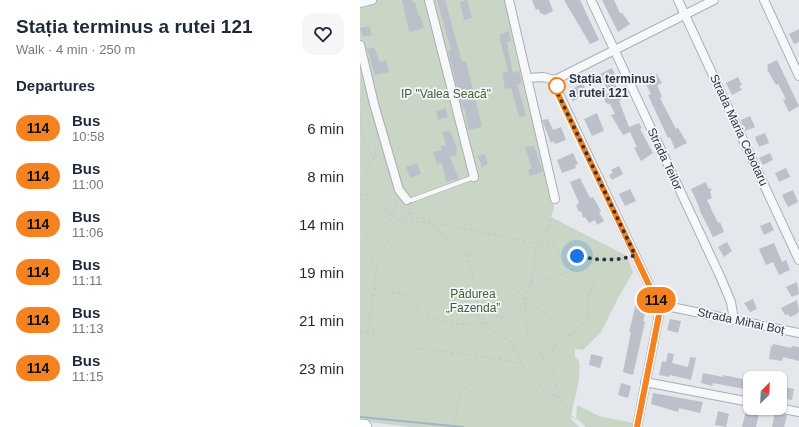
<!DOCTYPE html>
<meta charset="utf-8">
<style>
:root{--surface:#fff;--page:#f6f6f7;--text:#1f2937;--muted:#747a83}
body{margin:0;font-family:Arial,sans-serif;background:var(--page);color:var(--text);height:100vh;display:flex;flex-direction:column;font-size:15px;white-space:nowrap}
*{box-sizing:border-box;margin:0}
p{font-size:13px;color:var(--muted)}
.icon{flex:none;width:22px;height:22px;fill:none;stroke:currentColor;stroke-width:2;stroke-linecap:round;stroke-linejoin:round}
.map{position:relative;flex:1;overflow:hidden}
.details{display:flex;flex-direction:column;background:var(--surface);width:360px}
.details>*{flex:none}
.badge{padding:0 8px;border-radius:13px;font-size:14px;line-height:26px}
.needle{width:26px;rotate:24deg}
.fabs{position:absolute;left:383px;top:371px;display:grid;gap:8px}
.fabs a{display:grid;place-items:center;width:44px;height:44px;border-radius:8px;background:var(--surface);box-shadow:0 1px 3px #0004;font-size:20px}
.you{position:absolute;width:20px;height:20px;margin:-10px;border:3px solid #fff;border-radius:50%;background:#1a73e8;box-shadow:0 0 0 6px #1a73e833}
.map>.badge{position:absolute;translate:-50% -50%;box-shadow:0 0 0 2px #fff}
h2{padding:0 16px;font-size:15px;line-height:36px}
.round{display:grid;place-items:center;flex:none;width:42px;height:42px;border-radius:12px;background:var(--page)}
.headline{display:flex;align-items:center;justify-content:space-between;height:68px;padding:0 16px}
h1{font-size:19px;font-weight:600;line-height:30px}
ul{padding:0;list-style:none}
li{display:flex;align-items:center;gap:12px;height:48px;padding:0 16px}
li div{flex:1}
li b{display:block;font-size:15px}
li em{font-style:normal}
li .badge{min-width:44px;font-weight:700;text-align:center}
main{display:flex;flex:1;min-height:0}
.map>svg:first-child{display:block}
.green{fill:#c9d6c5}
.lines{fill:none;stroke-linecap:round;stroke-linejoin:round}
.stream{stroke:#9fb4cc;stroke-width:2}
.building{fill:#bbc0ca}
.lane-casing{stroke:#a9aeb7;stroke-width:5.5}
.street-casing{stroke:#a9aeb7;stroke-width:10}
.highway-casing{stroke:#8b94a3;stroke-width:16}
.path{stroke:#c2c5cb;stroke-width:1;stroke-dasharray:3 3;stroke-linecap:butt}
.lane{stroke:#f7f8fa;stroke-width:4}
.street{stroke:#f7f8fa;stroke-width:8}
.highway{stroke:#fff;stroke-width:15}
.line-casing{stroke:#fff;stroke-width:9}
.line{stroke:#f58220;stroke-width:6}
.walk{stroke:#2b3445;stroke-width:4;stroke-dasharray:0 7.2}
.stop-dot{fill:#fff;stroke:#f58220;stroke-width:2}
.labels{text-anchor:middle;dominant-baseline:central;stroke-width:3.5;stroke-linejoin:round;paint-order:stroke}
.stop-label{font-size:12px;font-weight:bold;fill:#2b3445;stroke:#f4f6f9;text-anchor:start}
.park-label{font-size:12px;fill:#3f6138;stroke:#f4f6f9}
.street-label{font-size:12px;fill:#2b3445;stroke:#f4f6f9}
</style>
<main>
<section class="details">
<div class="headline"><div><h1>Stația terminus a rutei 121</h1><p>Walk · 4 min · 250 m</p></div><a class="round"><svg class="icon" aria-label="heart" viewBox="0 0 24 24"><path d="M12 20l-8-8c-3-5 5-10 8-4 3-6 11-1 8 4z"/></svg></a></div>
<h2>Departures</h2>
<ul>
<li><span class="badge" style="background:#f58220;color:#111">114</span><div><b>Bus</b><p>10:58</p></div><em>6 min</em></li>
<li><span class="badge" style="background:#f58220;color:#111">114</span><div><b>Bus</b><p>11:00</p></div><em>8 min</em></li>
<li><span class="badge" style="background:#f58220;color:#111">114</span><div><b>Bus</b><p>11:06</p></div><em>14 min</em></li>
<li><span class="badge" style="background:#f58220;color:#111">114</span><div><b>Bus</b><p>11:11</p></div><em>19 min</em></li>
<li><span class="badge" style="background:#f58220;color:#111">114</span><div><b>Bus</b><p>11:13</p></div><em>21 min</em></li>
<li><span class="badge" style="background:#f58220;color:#111">114</span><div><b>Bus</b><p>11:15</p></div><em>23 min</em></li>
</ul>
</section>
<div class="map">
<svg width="439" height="427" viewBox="0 0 439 427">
<rect width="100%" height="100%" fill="#e4e7ec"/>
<path class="green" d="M0 0H145L191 189 194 208 191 217 267 256 273 272 256 302 241 332 223 350 215 349V357L219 361C222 382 213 399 211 419L219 427H50L0 421Z
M217 405 239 416 273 423V427H226L216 418Z"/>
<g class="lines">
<path class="stream" d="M0 417 103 427"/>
</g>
<path class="building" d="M42 0H52V2H55L58 15H60L64 28 49 32Z
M77 0H85L102 62 106 61 122 127 108 130 105 109H103L100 99 88 51 91 50 90 46Z
M107 0 112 18 104 20 100 2Z
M172 0H189L193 11 185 15 180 13 179 9 176 10Z
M204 0H220L239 40 230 44Z
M242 0H254L260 13H262L270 24 258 32Z
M9 26 12 35 3 37 0 28Z
M439 29V42L434 44 429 34Z
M149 31 151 41 147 42 149 54 153 73 159 71 162 83 157 84 166 116 159 117 151 88 145 89 142 73 148 71 139 35Z
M14 47 20 62 26 60 29 72 15 75 7 49Z
M417 60 439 106 429 112 423 100 426 99 418 84 416 85 407 69 408 68 407 65Z
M252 68 258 82 255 84 261 96V100L259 101 269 127 279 123 282 128 280 129 293 153 281 161 274 148 277 147 270 132 263 135 251 115 255 114 250 104 246 103 243 96 249 93 240 74Z
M292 73 293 76 297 74 302 83 297 85 302 97 300 98 316 129 318 128 327 143 315 149 310 137 308 138 288 95 291 94 284 80 288 78 287 76Z
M378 77 382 85 379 86 382 90 372 95 366 83Z
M223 83 226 91 224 95 213 101 209 94 211 93 210 90Z
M86 108 88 117 78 120 76 111Z
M237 113 244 131 232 136 224 119Z
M390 116 395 127 385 131 381 120Z
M188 119 193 130 201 127 206 140 195 144 194 141 191 143 182 120Z
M89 131V133L91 132 97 150 96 151 97 155 90 157 99 179 86 182 82 163 77 164 73 152 82 150 81 146 86 145 82 132Z
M405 133 409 143 399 147 395 137Z
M172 146H174L183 172 170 176 168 170 171 169V165L165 147Z
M213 153 218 164 215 165 216 168 202 173 197 160Z
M410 153 413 160 403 165 399 158Z
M125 154 128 164 122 167 118 156Z
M57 163 61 174 50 178 46 167Z
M259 166 263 174 252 180 249 175 253 173 251 170Z
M426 168 430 177 419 182 415 173Z
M220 178 230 198 233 197 241 211 239 212 244 221 237 225 235 220 229 223 225 217 223 218 221 211 219 212 216 205 219 203 210 182Z
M346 182 348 188 352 189 350 192 352 198 347 200 358 223 360 222 364 232 353 237 339 209H340L331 189Z
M270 189 276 201 265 206 259 194Z
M433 190 438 202 428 207 422 195Z
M410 222 414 230 404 235 400 226Z
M367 242 372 251 364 257 358 247Z
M414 243 422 262 426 260 430 270 419 275 413 262 406 265 399 249Z
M437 282 439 294 432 297 426 287Z
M393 299 397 309 390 312 384 303Z
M437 300 439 311 437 314 430 317 428 314 425 315 421 308Z
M276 304 287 307 283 321 285 322 273 375 263 372 271 332H269Z
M310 319 321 321 318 333 307 330Z
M413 344 431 348 432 346 439 347V361L423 357 422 361 409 359 411 346 412 347Z
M308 353 314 354 312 363 328 367 330 357 336 358 331 380 310 375 309 377 299 375 302 361 306 362Z
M231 354 243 357 240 368 229 365Z
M343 373 363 377V375L383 379 384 375 390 377V390L353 383 352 386 341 383Z
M261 383 271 386 268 398 258 395Z
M423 387 434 389 432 400 421 398Z
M293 393 343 402 340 413 319 408 318 412 291 404Z
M358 411 369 414 366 427 355 425Z
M386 411 399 414 396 427H382Z
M415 413 427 415 424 427H412Z"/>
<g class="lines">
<g class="lane-casing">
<path id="lane" d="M47 200H52L114 177"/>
</g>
<g class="street-casing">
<path id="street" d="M69 0 114 177
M149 0 195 199
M231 0 360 276 371 302 374 320
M318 0 439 260
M404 0 439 76
M0 3 12 0
M0 45 14 104 39 190 47 200
M168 78 183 77 195 80
M195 80 199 94 299 306V315L277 427
M195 80 354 0
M299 306 311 307 439 333
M285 382 390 402
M419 408 439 412"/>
</g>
<g class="highway-casing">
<path id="highway" d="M0 427H4"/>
</g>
<path class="path" d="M0 113 1 134 12 157 25 168
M0 186C7 173 11 160 18 147
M0 194 13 196 32 215 39 220 87 225 195 247C211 258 248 263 267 258
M49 208 50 212C62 214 71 224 79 232L170 301 218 342 223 348
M189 219 191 222 189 228 176 249 172 279 165 297 167 336 192 372 200 397 214 419
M0 220 9 235
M0 242 30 221 36 200
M107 254 116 291 119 314 131 330 152 342 162 365 187 393 199 397
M0 274 5 263 26 245 50 212
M171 283 208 272 229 259
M14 289 52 296 58 312 67 318 98 324 126 323 134 316 150 317 164 301
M8 332 17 267 11 259
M0 334 8 332 36 342 43 349H67L145 360 162 364
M182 356 193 353 194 346 210 335 227 320 229 294 234 279 256 260
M94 422 101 392 143 362 166 336"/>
<use href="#lane" class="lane"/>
<use href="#street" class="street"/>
<use href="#highway" class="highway"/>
</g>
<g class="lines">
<g class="line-casing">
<path id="line" d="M195 80 198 94 299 306V315L277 427"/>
</g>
<use href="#line" class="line"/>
<path class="walk" d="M197 86 195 80 198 94 275 255C258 262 235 260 217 256"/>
</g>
<circle class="stop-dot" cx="197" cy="86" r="8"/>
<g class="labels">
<g class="stop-label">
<text x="209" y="79">Stația terminus<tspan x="209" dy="14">a rutei 121</tspan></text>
</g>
<g class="park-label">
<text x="86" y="94">IP "Valea Seacă"</text>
<text x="113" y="294">Pădurea<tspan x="113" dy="14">„Fazenda”</tspan></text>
</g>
<g class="street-label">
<text transform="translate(379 130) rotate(65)">Strada Maria Cebotaru</text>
<text transform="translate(305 159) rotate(65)">Strada Teilor</text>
<text transform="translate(381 321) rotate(12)">Strada Mihai Boț</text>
</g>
</g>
</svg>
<div class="fabs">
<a><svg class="needle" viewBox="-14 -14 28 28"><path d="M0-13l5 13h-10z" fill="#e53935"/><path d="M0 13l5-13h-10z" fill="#747a83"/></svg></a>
</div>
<div class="you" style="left:217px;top:256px"></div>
<b class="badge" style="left:296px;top:300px;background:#f58220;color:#111">114</b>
</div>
</main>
